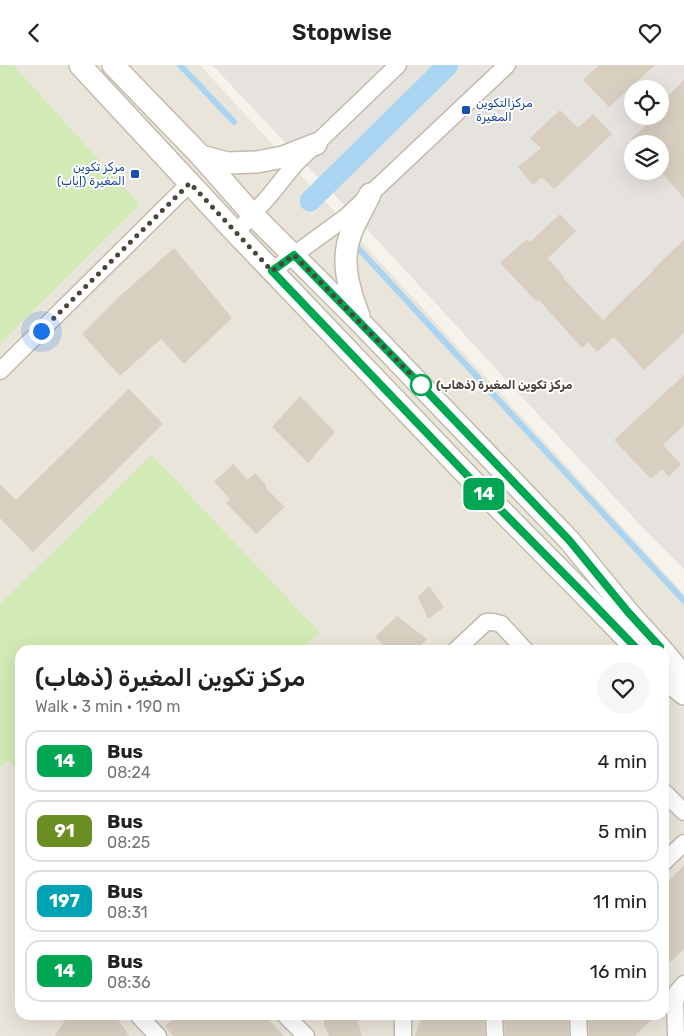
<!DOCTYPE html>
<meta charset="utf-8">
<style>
:root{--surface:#fff;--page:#f6f6f6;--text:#222;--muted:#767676;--line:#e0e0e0}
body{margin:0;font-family:Rubik,Vazirmatn,sans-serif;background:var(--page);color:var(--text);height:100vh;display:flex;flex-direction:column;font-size:19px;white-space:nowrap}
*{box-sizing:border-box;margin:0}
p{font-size:16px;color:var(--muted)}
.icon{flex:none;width:28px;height:28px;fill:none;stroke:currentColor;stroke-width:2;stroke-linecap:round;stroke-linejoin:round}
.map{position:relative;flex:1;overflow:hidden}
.drawer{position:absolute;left:15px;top:580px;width:654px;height:375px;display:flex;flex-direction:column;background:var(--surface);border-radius:15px;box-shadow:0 5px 20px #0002}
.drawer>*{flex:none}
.badge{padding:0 10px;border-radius:8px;font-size:18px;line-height:32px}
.fabs{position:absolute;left:624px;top:15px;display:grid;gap:10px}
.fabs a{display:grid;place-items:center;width:45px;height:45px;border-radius:50%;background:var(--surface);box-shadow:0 5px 20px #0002;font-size:25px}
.you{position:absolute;width:25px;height:25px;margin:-12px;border:4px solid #fff;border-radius:50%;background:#1a73e8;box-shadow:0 0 0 8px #1a73e833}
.map>.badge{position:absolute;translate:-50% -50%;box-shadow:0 0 0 2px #fff}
.round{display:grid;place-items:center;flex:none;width:52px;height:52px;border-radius:26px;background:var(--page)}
.summary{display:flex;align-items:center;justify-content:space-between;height:85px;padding:0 20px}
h1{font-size:24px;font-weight:600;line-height:38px}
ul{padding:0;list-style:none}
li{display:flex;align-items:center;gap:15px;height:62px;margin:0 10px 8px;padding:0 10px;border:2px solid var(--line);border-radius:15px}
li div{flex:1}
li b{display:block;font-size:19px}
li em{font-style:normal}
li .badge{min-width:55px;font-weight:700;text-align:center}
header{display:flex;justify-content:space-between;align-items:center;height:65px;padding:0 20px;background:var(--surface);font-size:22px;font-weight:600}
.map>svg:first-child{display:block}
.residential{fill:#eae5da;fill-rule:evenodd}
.industrial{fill:#e6e2dd;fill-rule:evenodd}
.green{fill:#d2eab5}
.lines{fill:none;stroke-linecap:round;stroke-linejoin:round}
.stream{stroke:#a9d4f2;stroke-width:6}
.canal{stroke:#a9d4f2;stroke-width:21}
.building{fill:#d8cfc1}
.minor-casing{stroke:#c2bbae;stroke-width:19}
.tertiary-casing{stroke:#c2bbae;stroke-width:24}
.minor{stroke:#fff;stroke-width:16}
.tertiary{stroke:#fff;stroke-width:21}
.line-casing{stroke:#fff;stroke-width:11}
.line{stroke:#00a651;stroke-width:8}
.walk{stroke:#4b4439;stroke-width:5;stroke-dasharray:0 9}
.transit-dot{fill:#1a4fb4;stroke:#fff;stroke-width:2}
.stop-dot{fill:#fff;stroke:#00a651;stroke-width:2.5}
.labels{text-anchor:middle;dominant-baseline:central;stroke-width:4;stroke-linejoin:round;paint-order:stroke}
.transit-label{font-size:12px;fill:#164399;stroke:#fff;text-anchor:start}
.stop-label{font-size:12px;font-weight:bold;fill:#4b4439;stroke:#fff;text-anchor:start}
</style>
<header><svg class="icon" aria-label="back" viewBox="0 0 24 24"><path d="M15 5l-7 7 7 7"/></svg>Stopwise<svg class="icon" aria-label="heart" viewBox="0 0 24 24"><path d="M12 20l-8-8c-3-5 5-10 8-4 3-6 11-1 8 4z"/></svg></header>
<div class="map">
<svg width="684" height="971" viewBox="0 0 684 971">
<rect width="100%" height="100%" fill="#f6f3ec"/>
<path class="residential" d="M0 0H200L684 529V971H0ZM20 585H664V950H20Z"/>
<path class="industrial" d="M212 0H684V504L643 463 368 165ZM632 24H660V51H632ZM632 79H660V106H632Z"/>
<path class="green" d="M0 0H13L140 140 0 278Z
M152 390 319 567 301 585H20V706L7 695 0 702V539Z"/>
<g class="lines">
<path class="stream" d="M180 0 234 57
M359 184 684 536"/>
<path class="canal" d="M310 136 448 0"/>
</g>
<path class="building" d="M599 0H655L609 42 583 15Z
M684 15V133L660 106V79H635L631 74 656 51H660V48L665 44 661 38Z
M560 45 578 63 593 49 612 69 554 124 542 112 533 120 518 102 541 83 530 73Z
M560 149 576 166 548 193 564 212 563 213 603 255 654 205 653 204 684 175V268L644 305 614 272 597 287 588 277 582 283 539 235 537 237 500 198 527 174 530 177Z
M174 183 232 253 184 299 161 274 120 311 82 269 121 230Z
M684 310V360L663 380 681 399 669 412 662 404 651 414 614 375Z
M129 324 163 359 33 487 0 453V419L16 435Z
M300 331 335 367 308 398 272 362Z
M233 399 248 415 255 408 267 421 265 422 285 442 256 469 226 438 230 434 214 417Z
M429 521 444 542 428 554 418 532Z
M397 551 427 574 417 585H389L375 572Z
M684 800V884L664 903V821Z
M68 950H115L129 971H55Z
M178 950H264L284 971H173L165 961Z
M324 950H356L362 971H329L324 960Z
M422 950H484L485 971H415Z
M504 950H560V951H568L569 971H505Z
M593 950H656L635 971H589L588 951Z"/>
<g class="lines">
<g class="minor-casing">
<path id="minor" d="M236 168 270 130 295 99 398 0
M272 206 346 152 507 0
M0 306 190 118
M456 585 486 557H493L501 559 525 585
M664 727 684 747
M664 797 684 778
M138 950 158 971
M285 950 306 971
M403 950V971
M494 950 495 971
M578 950 579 971
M676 971 675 939 677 927 684 919"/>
</g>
<g class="tertiary-casing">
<path id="tertiary" d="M80 0 236 168 486 430 581 526 638 585
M113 0 201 91 253 150 362 259 569 475 628 547 662 585
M201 91 227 98 257 97 283 92 316 79
M359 251C349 225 340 196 351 168 356 155 364 142 370 129
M664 587 684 612
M664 612 684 629"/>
</g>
<use href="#minor" class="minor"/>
<use href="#tertiary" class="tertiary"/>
</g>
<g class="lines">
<g class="line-casing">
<path id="line" d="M638 585 581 526 486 430 272 206 294 190 414 313 569 475 628 547 660 582 657 585"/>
</g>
<use href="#line" class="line"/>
<path class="walk" d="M41 266 190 118 272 206 294 190 427 326 421 320"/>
</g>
<g class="transit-dot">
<rect x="461" y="40" width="10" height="10" rx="2.5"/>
<rect x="130" y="104" width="10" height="10" rx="2.5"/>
</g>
<circle class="stop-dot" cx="421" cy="320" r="10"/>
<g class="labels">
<g class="transit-label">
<text x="476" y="38">مركزالتكوين<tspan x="476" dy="14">المغيرة</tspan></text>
<text x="125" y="102" text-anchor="end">مركز تكوين<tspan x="125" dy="14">المغيرة (إياب)</tspan></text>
</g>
<g class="stop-label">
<text x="436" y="320">مركز تكوين المغيرة (ذهاب)</text>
</g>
</g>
</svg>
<div class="fabs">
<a><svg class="icon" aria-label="locate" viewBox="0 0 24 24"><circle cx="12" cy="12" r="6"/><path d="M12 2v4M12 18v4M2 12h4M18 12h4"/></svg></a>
<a><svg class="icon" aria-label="layers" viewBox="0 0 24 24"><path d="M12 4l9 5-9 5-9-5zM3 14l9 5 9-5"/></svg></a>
</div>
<div class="you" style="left:41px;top:266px"></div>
<b class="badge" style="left:484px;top:429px;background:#00a651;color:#fff">14</b>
<section class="drawer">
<div class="summary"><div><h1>مركز تكوين المغيرة (ذهاب)</h1><p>Walk · 3 min · 190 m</p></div><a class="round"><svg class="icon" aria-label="heart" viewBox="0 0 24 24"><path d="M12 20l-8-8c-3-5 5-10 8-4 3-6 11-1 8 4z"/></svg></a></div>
<ul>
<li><span class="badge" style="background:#00a651;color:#fff">14</span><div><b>Bus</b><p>08:24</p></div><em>4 min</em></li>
<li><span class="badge" style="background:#6b8e23;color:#fff">91</span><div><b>Bus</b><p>08:25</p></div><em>5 min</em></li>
<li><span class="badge" style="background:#00a3b4;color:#fff">197</span><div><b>Bus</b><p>08:31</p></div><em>11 min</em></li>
<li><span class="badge" style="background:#00a651;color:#fff">14</span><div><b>Bus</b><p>08:36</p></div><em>16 min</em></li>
</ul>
</section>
</div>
